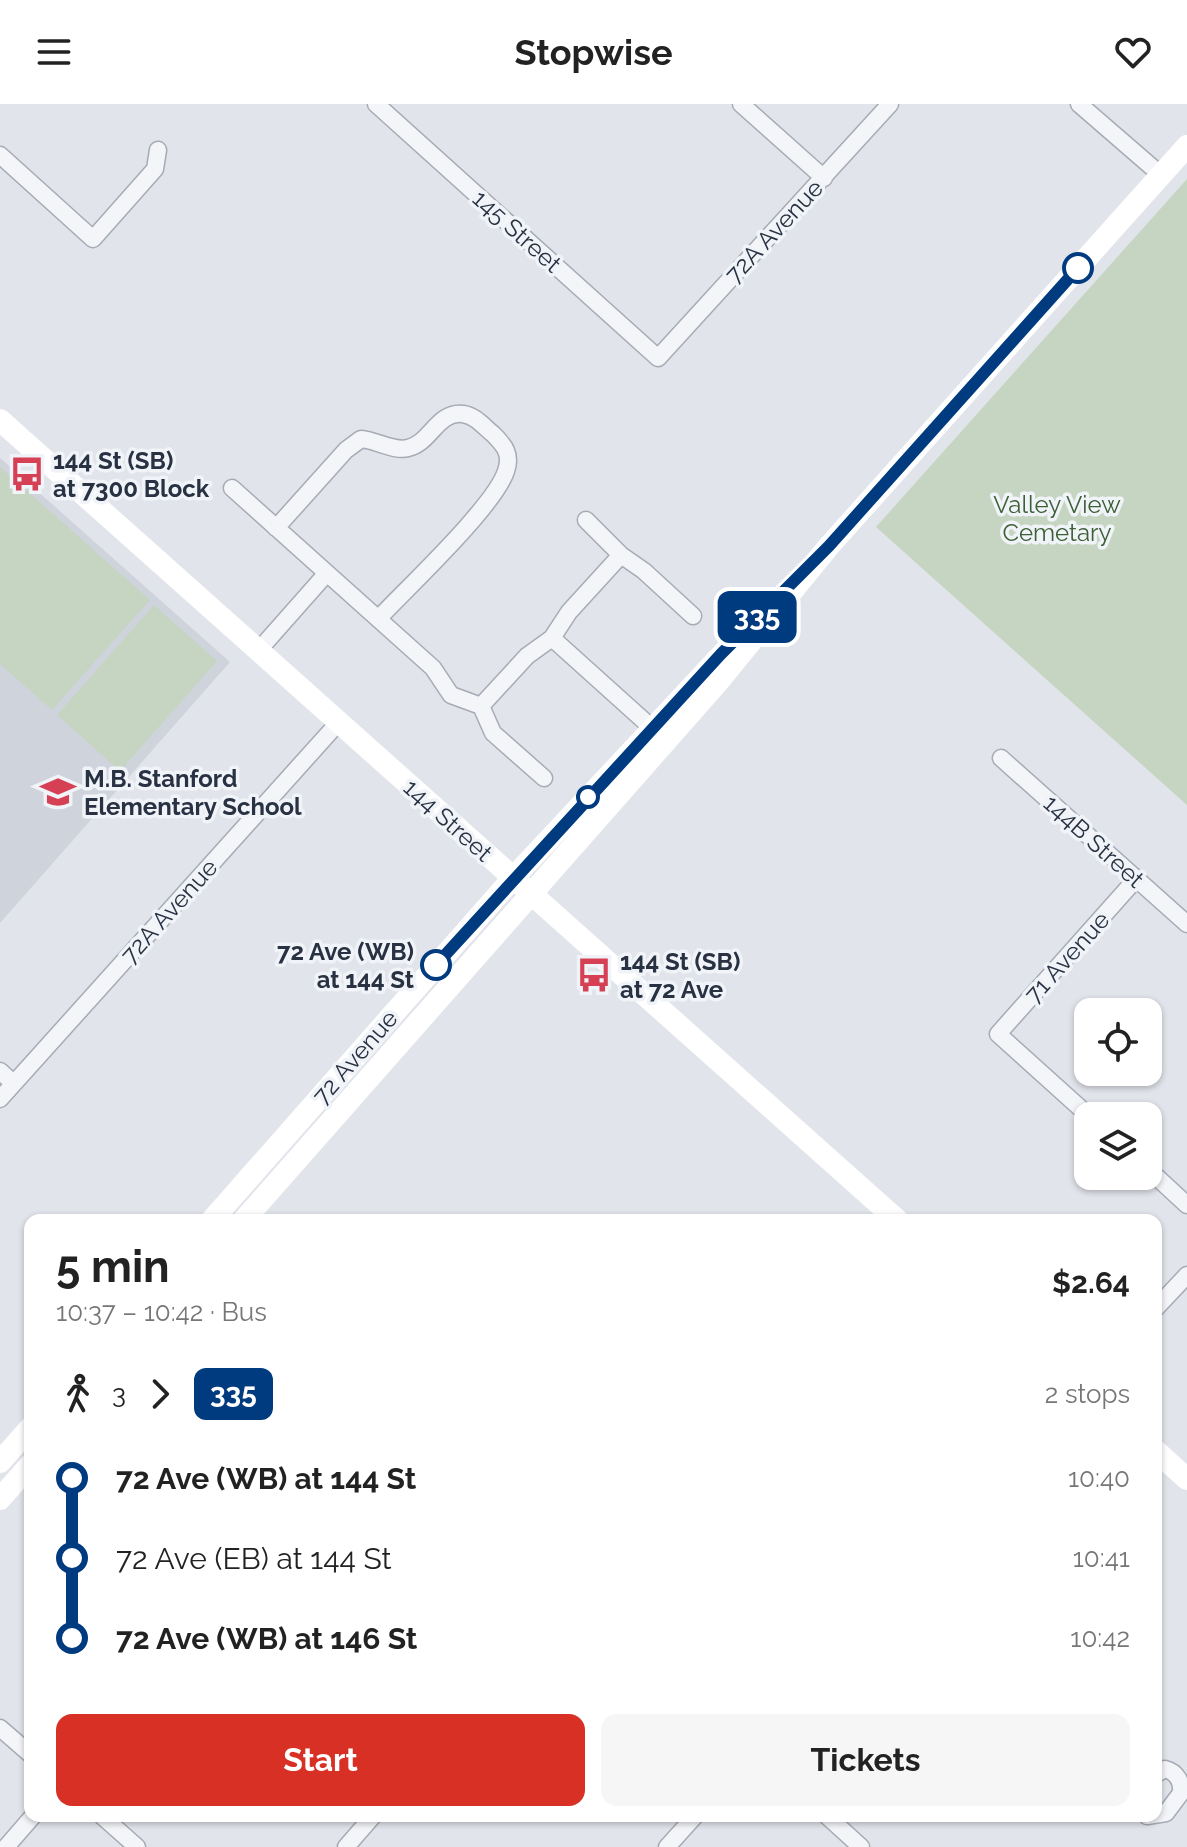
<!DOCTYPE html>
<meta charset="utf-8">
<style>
:root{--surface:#fff;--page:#f6f6f6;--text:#222;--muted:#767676;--accent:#d93025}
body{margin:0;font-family:Raleway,sans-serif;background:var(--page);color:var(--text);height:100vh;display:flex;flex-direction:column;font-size:30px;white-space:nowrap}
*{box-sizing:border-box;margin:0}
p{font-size:26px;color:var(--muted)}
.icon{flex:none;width:44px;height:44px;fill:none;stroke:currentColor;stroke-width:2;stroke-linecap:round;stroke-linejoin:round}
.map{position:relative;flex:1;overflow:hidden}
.drawer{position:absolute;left:24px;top:1110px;width:1138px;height:608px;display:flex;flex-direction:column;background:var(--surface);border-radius:16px;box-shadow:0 2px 6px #0004}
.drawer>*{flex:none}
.badge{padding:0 16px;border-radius:12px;font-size:28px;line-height:52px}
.buttons{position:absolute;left:1074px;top:894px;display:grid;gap:16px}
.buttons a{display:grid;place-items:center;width:88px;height:88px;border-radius:16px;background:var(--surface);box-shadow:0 2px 6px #0004;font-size:40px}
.map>.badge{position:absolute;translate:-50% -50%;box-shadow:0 0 0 4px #fff}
.legs{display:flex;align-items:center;gap:12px;height:88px;padding:0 32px;font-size:26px}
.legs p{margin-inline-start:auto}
.head{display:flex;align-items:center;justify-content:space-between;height:136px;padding:0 32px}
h1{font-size:44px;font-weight:700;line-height:60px}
.cta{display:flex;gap:16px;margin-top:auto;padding:16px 32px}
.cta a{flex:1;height:92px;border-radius:16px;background:var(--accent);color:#fff;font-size:32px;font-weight:700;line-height:92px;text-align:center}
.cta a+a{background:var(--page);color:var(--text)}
ul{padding:0 32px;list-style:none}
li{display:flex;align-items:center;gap:28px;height:80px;font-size:30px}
li i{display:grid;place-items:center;width:12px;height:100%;margin:0 10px;background:currentColor}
li i::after{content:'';width:20px;height:20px;margin:-10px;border:6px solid;border-radius:50%;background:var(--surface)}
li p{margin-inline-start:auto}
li:first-child i{background:linear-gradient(#0000 50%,currentColor 0)}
li:last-child i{background:linear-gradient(currentColor 50%,#0000 0)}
header{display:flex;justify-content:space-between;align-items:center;height:104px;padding:0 32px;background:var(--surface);font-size:36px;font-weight:700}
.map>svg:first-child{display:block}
.built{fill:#cfd3dc}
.green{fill:#c6d5c1}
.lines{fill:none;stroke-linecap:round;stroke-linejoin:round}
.minor-casing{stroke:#a6abb5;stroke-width:19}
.minor{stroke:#f4f5f8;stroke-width:16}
.secondary{stroke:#fff;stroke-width:22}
.line-1-casing{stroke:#fff;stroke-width:18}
.line-1{stroke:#003b80;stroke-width:12}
.stop-1-dot{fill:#fff;stroke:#003b80;stroke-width:4}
.labels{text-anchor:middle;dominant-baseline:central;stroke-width:7;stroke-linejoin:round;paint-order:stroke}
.street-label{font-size:24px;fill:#283243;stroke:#f0f3f7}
.poi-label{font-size:24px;font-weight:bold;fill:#283243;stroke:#f0f3f7;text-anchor:start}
.park-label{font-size:24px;fill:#3c5f35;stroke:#f0f3f7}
.stop-label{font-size:24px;font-weight:bold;fill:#283243;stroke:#f0f3f7;text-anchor:end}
</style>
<header><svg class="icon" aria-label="menu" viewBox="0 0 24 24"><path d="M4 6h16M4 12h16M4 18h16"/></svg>Stopwise<svg class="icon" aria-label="heart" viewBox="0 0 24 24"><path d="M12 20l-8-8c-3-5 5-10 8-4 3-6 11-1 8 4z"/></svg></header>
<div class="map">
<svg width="1187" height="1743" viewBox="0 0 1187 1743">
<rect width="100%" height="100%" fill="#e1e4ea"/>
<path class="built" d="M0 354 230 558 0 819Z"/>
<path class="green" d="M1187 75V701L876 423Z
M0 363 150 496 52 606 0 560Z
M154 501 217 557 120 667 57 611Z"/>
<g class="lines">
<g class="minor-casing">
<path id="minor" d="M376 0 658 254 890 0
M741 0 824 74
M1079 0 1161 71
M0 51 93 135 155 65 158 46
M232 384 433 564 451 591 481 602 493 629 544 674
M586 416 621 451 644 467 693 512
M276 424 346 346 361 335C376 336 394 348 408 344 431 339 437 307 463 310 476 312 483 322 493 330 504 341 512 350 506 367 495 402 407 484 378 515
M552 534 652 624
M258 547 327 469
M481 602 527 552 552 534 569 508 621 451
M1001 654 1187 820
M0 967 13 979
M0 995 338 619
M1089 1012 998 930 1136 775
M1148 1065 1187 1101
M1156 1204 1187 1171
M0 1624 30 1650
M102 1712 137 1743
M827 1712 861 1743
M1147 1712 1166 1709 1181 1689C1182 1678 1177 1668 1165 1665L1156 1670
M6 1743 33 1712
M346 1743 373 1712
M667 1743 695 1712"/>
</g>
<use href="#minor" class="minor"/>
<path class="secondary" d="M0 316 897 1116
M212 1116 513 774 742 529
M244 1116 718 578 829 442 1187 42
M1156 1347 1187 1375
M0 1358 30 1324
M0 1395 30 1361"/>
</g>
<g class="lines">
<g class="line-1-casing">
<path id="line-1" d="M436 861 721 550 829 442 1078 164"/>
</g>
<use href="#line-1" class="line-1"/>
</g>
<defs>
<g id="bus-bare" transform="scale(2.76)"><path d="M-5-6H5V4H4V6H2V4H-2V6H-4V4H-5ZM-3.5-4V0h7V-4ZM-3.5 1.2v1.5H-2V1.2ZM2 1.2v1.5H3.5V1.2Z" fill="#d54055" stroke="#f0f3f7" stroke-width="2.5" paint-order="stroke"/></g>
<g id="school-bare" transform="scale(2.76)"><path d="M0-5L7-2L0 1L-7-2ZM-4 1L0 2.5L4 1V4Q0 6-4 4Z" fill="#d54055" stroke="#f0f3f7" stroke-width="2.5" paint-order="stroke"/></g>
</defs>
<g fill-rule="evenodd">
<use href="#bus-bare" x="27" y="370"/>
<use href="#school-bare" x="58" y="688"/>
<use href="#bus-bare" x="594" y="871"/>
</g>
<g class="stop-1-dot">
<circle cx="1078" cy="164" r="14"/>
<circle cx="588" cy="693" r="10"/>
<circle cx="436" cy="861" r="14"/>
</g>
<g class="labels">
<g class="street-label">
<text transform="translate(517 127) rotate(42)">145 Street</text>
<text transform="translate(774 127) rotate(-47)">72A Avenue</text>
<text transform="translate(448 716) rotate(42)">144 Street</text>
<text transform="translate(1094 737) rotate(42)">144B Street</text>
<text transform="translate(169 807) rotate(-48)">72A Avenue</text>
<text transform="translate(1067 853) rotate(-48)">71 Avenue</text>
<text transform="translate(355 953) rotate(-49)">72 Avenue</text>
</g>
<g class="poi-label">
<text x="53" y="356">144 St (SB)<tspan x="53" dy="28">at 7300 Block</tspan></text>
<text x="84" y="674">M.B. Stanford<tspan x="84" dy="28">Elementary School</tspan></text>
<text x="620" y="857">144 St (SB)<tspan x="620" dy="28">at 72 Ave</tspan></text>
</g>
<g class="park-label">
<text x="1057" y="400">Valley View<tspan x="1057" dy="28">Cemetary</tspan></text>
</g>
<g class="stop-label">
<text x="414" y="847">72 Ave (WB)<tspan x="414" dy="28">at 144 St</tspan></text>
</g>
</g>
</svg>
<div class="buttons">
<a><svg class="icon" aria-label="locate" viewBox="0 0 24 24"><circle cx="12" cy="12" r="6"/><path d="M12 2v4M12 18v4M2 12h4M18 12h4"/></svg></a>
<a><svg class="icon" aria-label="layers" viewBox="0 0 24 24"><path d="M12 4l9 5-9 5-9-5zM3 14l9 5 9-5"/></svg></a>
</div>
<b class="badge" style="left:757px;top:513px;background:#003b80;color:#fff">335</b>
<section class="drawer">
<div class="head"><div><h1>5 min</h1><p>10:37 – 10:42 · Bus</p></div><b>$2.64</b></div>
<div class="legs"><svg class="icon" aria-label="walk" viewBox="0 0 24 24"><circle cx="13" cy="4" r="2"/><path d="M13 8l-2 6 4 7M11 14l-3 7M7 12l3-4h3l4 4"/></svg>3<svg class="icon" aria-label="forward" viewBox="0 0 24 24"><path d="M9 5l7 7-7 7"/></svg><b class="badge" style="background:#003b80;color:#fff">335</b><p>2 stops</p></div>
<ul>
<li><i style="color:#003b80"></i><b>72 Ave (WB) at 144 St</b><p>10:40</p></li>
<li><i style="color:#003b80"></i><span>72 Ave (EB) at 144 St</span><p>10:41</p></li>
<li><i style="color:#003b80"></i><b>72 Ave (WB) at 146 St</b><p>10:42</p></li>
</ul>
<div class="cta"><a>Start</a><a>Tickets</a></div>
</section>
</div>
